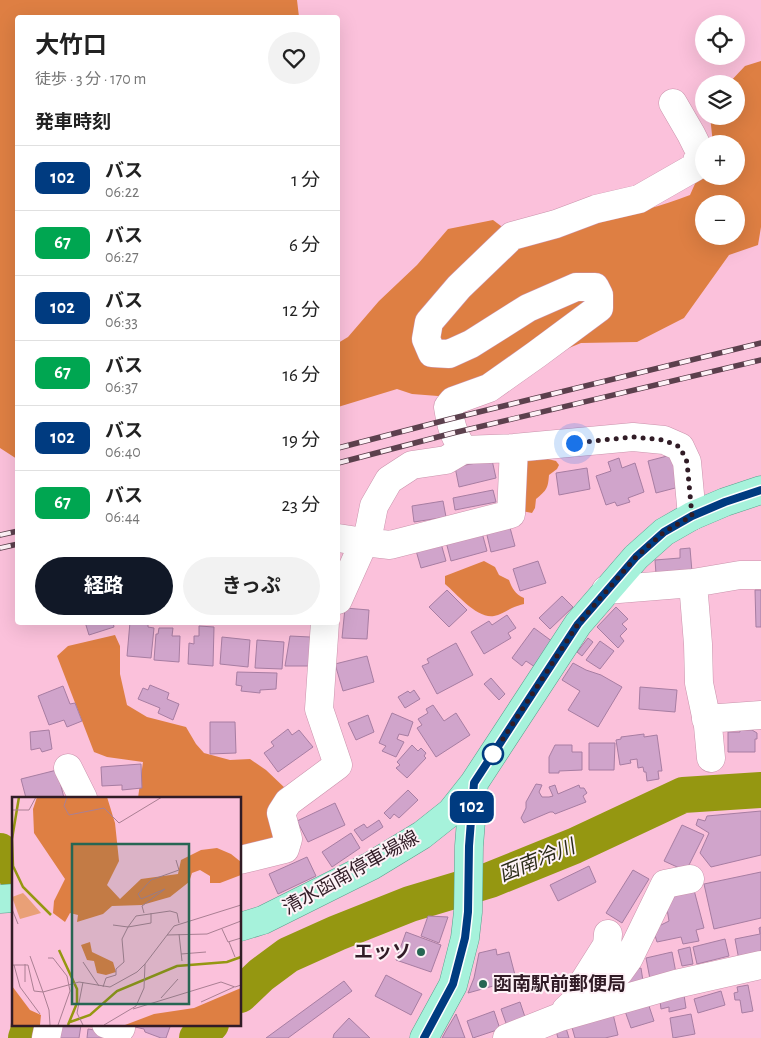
<!DOCTYPE html>
<html lang="ja">
<meta charset="utf-8">
<style>
:root{--surface:#fff;--page:#f2f2f2;--text:#222;--muted:#767676;--line:#e0e0e0;--accent:#111827}
body{margin:0;font-family:"Alegreya Sans","Noto Sans JP",sans-serif;background:var(--page);color:var(--text);height:100vh;display:flex;flex-direction:column;font-size:19px;white-space:nowrap}
*{box-sizing:border-box;margin:0}
p{font-size:16px;color:var(--muted)}
.icon{flex:none;width:28px;height:28px;fill:none;stroke:currentColor;stroke-width:2;stroke-linecap:round;stroke-linejoin:round}
.map{position:relative;flex:1;overflow:hidden}
.drawer{position:absolute;left:15px;top:15px;width:325px;height:610px;display:flex;flex-direction:column;background:var(--surface);border-radius:5px;box-shadow:0 5px 20px #0002}
.drawer>*{flex:none}
.badge{padding:0 10px;border-radius:8px;font-size:18px;line-height:32px}
.buttons{position:absolute;left:695px;top:15px;display:grid;gap:10px}
.buttons a{display:grid;place-items:center;width:50px;height:50px;border-radius:50%;background:var(--surface);box-shadow:0 5px 20px #0002;font-size:25px}
.you{position:absolute;width:25px;height:25px;margin:-12px;border:4px solid #fff;border-radius:50%;background:#1a73e8;box-shadow:0 0 0 8px #1a73e833}
.map>.badge{position:absolute;translate:-50% -50%;box-shadow:0 0 0 2px #fff}
h2{padding:0 20px;font-size:19px;line-height:45px}
.round{display:grid;place-items:center;flex:none;width:52px;height:52px;border-radius:26px;background:var(--page)}
.summary{display:flex;align-items:center;justify-content:space-between;height:85px;padding:0 20px}
h1{font-size:24px;font-weight:700;line-height:38px}
.button{display:flex;gap:10px;margin-top:auto;padding:10px 20px}
.button a{flex:1;height:58px;border-radius:30px;background:var(--accent);color:#fff;font-size:20px;font-weight:700;line-height:58px;text-align:center}
.button a+a{background:var(--page);color:var(--text)}
ul{padding:0;list-style:none}
li{display:flex;align-items:center;gap:15px;height:65px;padding:0 20px;border-top:1px solid var(--line)}
li div{flex:1}
li b{display:block;font-size:19px}
li em{font-style:normal}
li .badge{min-width:55px;font-weight:700;text-align:center}
.map>svg:first-child{display:block}
.forest{fill:#de7f43;fill-rule:evenodd}
.lines{fill:none;stroke-linecap:round;stroke-linejoin:round}
.river{stroke:#959711;stroke-width:36}
.building{fill:#d0a4cb;stroke:#a77da2}
.minor-casing{stroke:#ca93ac;stroke-width:29}
.major-casing{stroke:#57a18c;stroke-width:29}
.minor{stroke:#fff;stroke-width:28}
.major{stroke:#a6f2db;stroke-width:28}
.rail-casing{stroke:#5c404d;stroke-width:5.5}
.rail{stroke:#fef2f7;stroke-width:4;stroke-dasharray:11;stroke-linecap:butt}
.line-casing{stroke:#fff;stroke-width:11}
.line{stroke:#003b80;stroke-width:8}
.walk{stroke:#311c26;stroke-width:5;stroke-dasharray:0 9}
.stop-dot{fill:#fff;stroke:#003b80;stroke-width:2.5}
.poi-dot{fill:#276653;stroke:#fef2f7;stroke-width:2}
.labels{text-anchor:middle;dominant-baseline:central;stroke-width:4;stroke-linejoin:round;paint-order:stroke}
.street-label{font-size:19px;fill:#311c26;stroke:#fef2f7}
.poi-label{font-size:19px;font-weight:bold;fill:#311c26;stroke:#fef2f7;text-anchor:end}
.water-label{font-size:20px;font-style:italic;fill:#2b2c18;stroke:#fef2f7}
.inset-river{fill:none;stroke:#959711;stroke-width:2.5}
.inset-road{fill:none;stroke:#aa7f93;stroke-width:1}
.view{fill:#276653;fill-opacity:0.15;stroke:#276653;stroke-width:2.5}
.inset-edge{fill:none;stroke:#311c26;stroke-width:2.5}
</style>
<div class="map">
<svg width="761" height="1038" viewBox="0 0 761 1038">
<rect width="100%" height="100%" fill="#fbc1db"/>
<path class="forest" d="M0 0H297L299 17 18 18 17 459 0 448Z
M761 61V227L758 245 729 255 684 318 637 342 581 343 451 397 412 394 397 389 338 407V343L348 337 379 301 417 265 448 229 493 220 509 232C570 223 633 218 690 195L698 177 736 176V144H713L710 116H736V84H728L745 66ZM704 204H736V236H704Z
M523 457H540L556 461 559 465 557 469 549 475C548 488 547 490 536 499L535 508 532 513 517 510Z
M484 561 495 567 499 575 509 580C512 588 515 594 524 598V604C520 605 516 606 512 608 506 611 500 615 494 616 477 619 457 594 445 584V576Z
M115 635 120 646V674L127 705 147 717 186 727 196 744 204 753 230 760 250 759 266 770 286 789 281 830 260 847 240 849V798H138L143 762 107 757 94 752 57 656 68 646Z"/>
<g class="lines">
<path class="river" d="M0 851 14 872
M240 995 261 975 288 955 337 933 410 904 490 880 574 846 683 795 761 790
M26 1038 28 1032 29 1024
M197 1038 211 1024"/>
</g>
<path class="building" d="M671 455 679 487 656 493 648 461Z
M619 458 622 468 635 463 644 492 628 498 630 502 617 506 615 502 606 505 596 476 611 471 608 462Z
M492 460 496 478 459 487 455 467Z
M587 468 590 489 559 495 556 473Z
M493 490 496 502 455 510 453 498Z
M443 501 446 517 414 522 412 506Z
M509 524 515 546 491 552 486 531Z
M481 529 487 551 451 561 445 538Z
M440 540 446 561 421 568 415 547Z
M690 548 692 572 656 574 655 560 680 558V549Z
M538 561 546 583 520 591 513 569Z
M447 590 467 610 449 627 429 607Z
M755 590H761V627H756Z
M562 596 573 607 550 629 539 618Z
M616 607 628 619 622 624 627 629 620 636 624 641 618 648 597 627Z
M345 608 369 610 367 639 342 638Z
M507 615 516 628 508 633 511 638 484 654 471 632 489 621 492 625Z
M85 622H113L114 627 89 635Z
M130 622H148V627L154 628 151 658 127 656Z
M199 626 214 627 213 666 188 664 189 643 194 644V636H199Z
M159 628H173L172 636H180L179 662 154 660 156 634H158Z
M534 628 553 642 535 667 526 661 522 666 512 658Z
M290 636 310 637 309 666H285Z
M222 637 250 640 248 667 220 664Z
M588 638 593 642 582 656 577 652Z
M257 640 284 642 282 669 255 668Z
M600 641 614 651 600 669 586 660Z
M456 643 473 675 437 694 422 666 429 663 427 659Z
M367 656 374 682 343 691 335 664Z
M573 663 586 670 601 675 622 687 598 727 568 710 580 691 562 680Z
M237 672 277 673 276 689 260 690V693L241 691 242 686 236 685Z
M491 678 505 694 499 700 484 684Z
M150 685 169 693 167 699 179 704 173 720 158 713 160 708 138 699 143 688 148 690Z
M63 686 70 704 75 703 82 721 67 727 64 720 49 725 38 696Z
M640 687 677 690 675 712 639 709Z
M414 690 420 699 405 708 398 697 408 691 410 693Z
M433 705 444 721 456 713 470 735 436 757 417 728 422 725 418 719 428 713 426 709Z
M392 713 413 722 408 736 399 734 397 739 404 742 396 757 382 751 386 746 379 743Z
M368 715 374 732 356 740 348 723Z
M210 722H235L236 753 210 754Z
M288 729 292 735 299 730 313 747 278 772 264 753 274 746 271 742Z
M49 730 52 749 42 752 40 748 31 750 30 732Z
M740 730H752L757 733V739H755V752H728V732H740Z
M644 734V737L657 735 662 771H658L659 779 647 781 646 772H644L643 767 638 768 637 759 630 760 631 763 620 765 616 740 621 739V737Z
M589 743H615L614 770H589Z
M412 745 418 751 421 748 426 753 424 756 426 758 407 778 396 768 400 765 397 762Z
M555 745H572V752H582V770L559 771V773H549V757Z
M141 764 142 788 122 790V785L102 786 101 767Z
M57 770 64 798H26L21 779Z
M536 784 542 785 539 792 542 797H549L553 796 549 787 555 785 558 794 579 785 580 788H584L587 793 583 796 586 802 555 814 553 812H550L524 823 521 818 526 808V802Z
M408 790 418 800 399 818 394 814 390 819 384 813Z
M335 803 345 825 308 842 297 821Z
M761 811V855L711 867 700 853 709 833 696 825 698 819 705 821 707 816Z
M379 820 383 827 362 841 354 830 364 824 367 828Z
M682 825 704 835 686 871 664 861Z
M351 833 360 848 332 867 322 852Z
M307 857 316 876 278 894 269 874Z
M589 866 596 882 558 901 550 885Z
M633 870 649 879 622 923 606 913Z
M761 872V918L714 929 704 884Z
M694 890 704 928 696 930 699 941 683 944 681 937 657 942 653 929 669 921 665 897Z
M428 916 448 917 439 943 421 936Z
M761 927V956L739 960 735 939 760 934 759 928Z
M406 932 441 945 431 972 396 960Z
M725 939 729 956 697 964 693 947Z
M690 947 693 964 682 966 678 950Z
M496 949 497 955 509 952 515 975 504 978V983L468 993 474 978 479 953Z
M672 952 676 973 650 979 646 958Z
M641 968 643 981 629 984 627 971Z
M386 975 422 994 411 1015 375 996Z
M344 981 352 991 288 1038H266Z
M748 985 753 1011 742 1013 740 1000H735L734 993 738 992 737 987Z
M721 991 725 1005 698 1013 694 999Z
M684 995 686 1008 669 1012V1007L661 1009 660 1001Z
M520 1002 526 1020 507 1026 501 1009Z
M648 1003 654 1021 631 1028 625 1011Z
M494 1011 500 1029 473 1038 467 1021Z
M456 1014 465 1038H442L447 1029Z
M613 1014 618 1035 605 1038H575L571 1024Z
M691 1014 695 1034 673 1038 670 1018Z
M349 1018 370 1038H333L334 1034Z
M59 1024 81 1025 79 1038H58Z
M134 1024H171L166 1038H161L145 1032 144 1029 135 1027Z
M566 1028 569 1038H558L556 1031Z
M88 1029 114 1033V1038H87Z"/>
<g class="lines">
<g class="minor-casing">
<path id="minor" d="M463 450C453 433 451 426 448 407L453 401 489 388 537 354 599 308V295L595 287H576L528 308 471 344 449 354 432 353 426 339 429 322 459 287 512 236 556 224 596 209 639 199 695 167 700 152 691 134 673 103
M338 538 364 542 369 531 374 506 389 480 412 465 446 460 463 450 514 448 633 437 664 440 680 447 687 462 692 516
M693 583 698 644 699 683 708 726 711 758
M606 590 693 583 740 575H761
M338 600 364 542 390 545 511 514 514 448
M706 719 761 715
M68 768 83 798
M240 860 285 849 288 839 281 813 288 802 338 765 319 709 325 622
M580 997 583 983 607 945 608 934
M566 1010 583 994 619 972 629 958 665 884 690 879
M106 1024 121 1028
M46 1038 49 1024
M507 1038 560 1017 676 984 761 965"/>
</g>
<g class="major-casing">
<path id="major" d="M0 899 14 898
M240 927 263 920 371 866 422 835 451 812 474 783 578 624 636 557 664 532 692 516 725 502 761 490
M424 1038 453 985 465 938 468 912 469 846 474 783"/>
</g>
<use href="#minor" class="minor"/>
<use href="#major" class="major"/>
<g class="rail-casing">
<path id="rail" d="M338 448 450 419 761 343
M338 463 453 433 761 360
M0 535 18 531
M0 548 18 544"/>
</g>
<use href="#rail" class="rail"/>
</g>
<g class="lines">
<g class="line-casing">
<path id="line" d="M424 1038 453 984 465 938 468 912 469 846 474 783 578 624 636 557 664 532 692 516 725 502 761 490"/>
</g>
<use href="#line" class="line"/>
<path class="walk" d="M493 754 578 624 636 557 664 532 692 516 687 462 680 447 664 440 633 437 574 443"/>
</g>
<circle class="stop-dot" cx="493" cy="754" r="10"/>
<g class="poi-dot">
<circle cx="421" cy="952" r="5"/>
<circle cx="483" cy="984" r="5"/>
</g>
<g class="labels">
<g class="street-label">
<text transform="translate(351 873) rotate(-29)">清水函南停車場線</text>
</g>
<g class="poi-label">
<text x="411" y="952">エッソ</text>
<text x="493" y="984" text-anchor="start">函南駅前郵便局</text>
</g>
<g class="water-label">
<text transform="translate(537 861) rotate(-22)">函南冷川</text>
</g>
</g>
<g transform="translate(12 797)">
<rect width="229" height="229" fill="#fbc1db"/>
<path d="M11 96 14 99 29 116 8 122 0 100Z" fill="#e9a077"/>
<path d="M25 0H95L103 26 107 64 95 88 108 102 129 82 166 77 169 63 189 53 205 51 219 57 229 65V78L208 86H198V79L188 73 180 76 177 85 158 100 130 108 100 109 91 117 65 125 66 118 58 116 53 125 41 116 42 104 53 82 22 36 21 12ZM78 145 80 155 101 165 104 175 94 178 85 176 82 164 75 163 69 148ZM0 189 18 213 29 218 28 228H0ZM229 191V228H113L142 217 182 211Z" fill="#de7f43"/>
<path class="inset-river" d="M7 0 0 42 1 69 11 90 39 118M47 153 65 192V206L56 228M58 225 78 218 105 194 165 169 215 165 229 160"/>
<path class="inset-road" d="M55 0 52 9 57 18 92 11 107 26 150 0M0 13H17L24 0M0 112 6 127M132 116 130 109 153 92 129 102 126 97 139 83 167 73 164 63M101 128 116 130 124 119 158 114 165 116 167 126M210 132 216 145 229 141M167 137 170 164M155 138 195 137 229 124M217 145 223 160M169 157 194 155M36 161H41L55 179 58 194 46 228M71 165 87 189M13 167V185M0 168H16L22 194 31 195 18 159M2 168 8 190 28 217M91 190 94 181 104 178V172L112 165 110 142 116 130 139 126V116M149 201 166 182M189 205 222 190M121 212 209 185 223 190 229 188M38 228 37 213 31 195 67 185 98 190 125 175 133 167M71 228 65 216 71 185M92 228 124 209 132 191 133 167 162 129 229 108"/>
<path class="view" d="M60 47H177V207H60Z"/>
<rect width="229" height="229" class="inset-edge"/>
</g>
</svg>
<div class="buttons">
<a><svg class="icon" aria-label="locate" viewBox="0 0 24 24"><circle cx="12" cy="12" r="6"/><path d="M12 2v4M12 18v4M2 12h4M18 12h4"/></svg></a>
<a><svg class="icon" aria-label="layers" viewBox="0 0 24 24"><path d="M12 4l9 5-9 5-9-5zM3 14l9 5 9-5"/></svg></a>
<a>+</a>
<a>−</a>
</div>
<div class="you" style="left:574px;top:443px"></div>
<b class="badge" style="left:472px;top:807px;background:#003b80;color:#fff">102</b>
<section class="drawer">
<div class="summary"><div><h1>大竹口</h1><p>徒歩 · 3 分 · 170 m</p></div><a class="round"><svg class="icon" aria-label="heart" viewBox="0 0 24 24"><path d="M12 20l-8-8c-3-5 5-10 8-4 3-6 11-1 8 4z"/></svg></a></div>
<h2>発車時刻</h2>
<ul>
<li><span class="badge" style="background:#003b80;color:#fff">102</span><div><b>バス</b><p>06:22</p></div><em>1 分</em></li>
<li><span class="badge" style="background:#00a651;color:#fff">67</span><div><b>バス</b><p>06:27</p></div><em>6 分</em></li>
<li><span class="badge" style="background:#003b80;color:#fff">102</span><div><b>バス</b><p>06:33</p></div><em>12 分</em></li>
<li><span class="badge" style="background:#00a651;color:#fff">67</span><div><b>バス</b><p>06:37</p></div><em>16 分</em></li>
<li><span class="badge" style="background:#003b80;color:#fff">102</span><div><b>バス</b><p>06:40</p></div><em>19 分</em></li>
<li><span class="badge" style="background:#00a651;color:#fff">67</span><div><b>バス</b><p>06:44</p></div><em>23 分</em></li>
</ul>
<div class="button"><a>経路</a><a>きっぷ</a></div>
</section>
</div>
